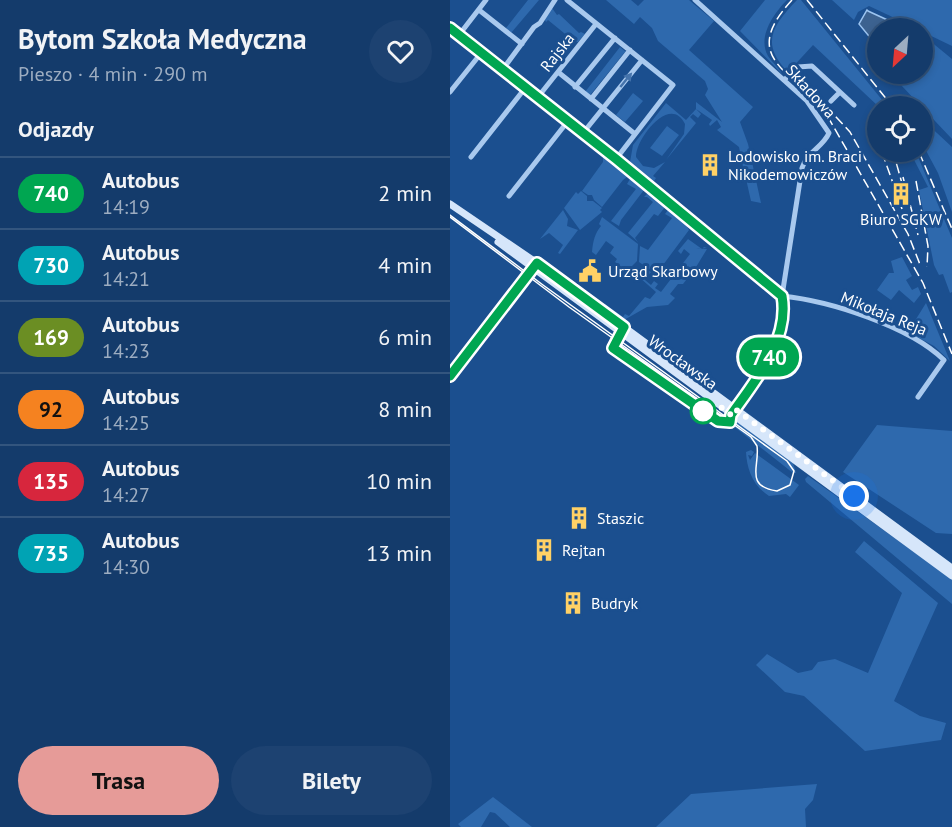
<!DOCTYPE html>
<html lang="pl">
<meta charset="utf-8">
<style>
:root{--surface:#143b6b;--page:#1d4271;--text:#f1f3f6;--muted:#9dadc1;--line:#33557e;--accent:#e69b98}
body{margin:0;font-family:"PT Sans",sans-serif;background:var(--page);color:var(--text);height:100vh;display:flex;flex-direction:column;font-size:22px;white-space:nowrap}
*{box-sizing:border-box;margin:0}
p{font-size:20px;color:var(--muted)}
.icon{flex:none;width:33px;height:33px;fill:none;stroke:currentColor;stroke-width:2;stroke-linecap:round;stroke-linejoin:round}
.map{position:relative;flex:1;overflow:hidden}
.drawer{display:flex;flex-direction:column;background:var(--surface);width:450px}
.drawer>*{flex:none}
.badge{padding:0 12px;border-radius:20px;font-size:21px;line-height:39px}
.needle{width:39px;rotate:206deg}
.buttons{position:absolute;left:417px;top:18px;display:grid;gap:12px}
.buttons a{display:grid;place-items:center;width:66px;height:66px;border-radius:50%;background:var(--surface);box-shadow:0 3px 9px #0003,0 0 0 2px var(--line);font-size:30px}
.you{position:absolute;width:30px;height:30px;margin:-15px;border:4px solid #fff;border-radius:50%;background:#1a73e8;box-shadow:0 0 0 9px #1a73e833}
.map>.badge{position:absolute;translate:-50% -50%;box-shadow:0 0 0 3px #fff}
h2{padding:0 18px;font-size:22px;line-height:54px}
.round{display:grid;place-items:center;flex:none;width:63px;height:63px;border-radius:32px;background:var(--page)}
.overview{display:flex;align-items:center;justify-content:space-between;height:102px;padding:0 18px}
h1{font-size:28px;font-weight:600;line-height:45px}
.cta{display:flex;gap:12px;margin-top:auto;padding:12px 18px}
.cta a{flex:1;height:69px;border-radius:36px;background:var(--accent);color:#111;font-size:24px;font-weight:600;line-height:69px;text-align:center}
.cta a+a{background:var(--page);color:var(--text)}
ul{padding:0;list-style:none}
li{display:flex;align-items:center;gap:18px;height:72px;padding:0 18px;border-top:2px solid var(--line)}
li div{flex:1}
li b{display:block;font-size:22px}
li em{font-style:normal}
li .badge{min-width:66px;font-weight:700;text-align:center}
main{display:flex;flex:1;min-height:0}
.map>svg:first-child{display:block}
.green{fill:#2e69ad}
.water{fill:#3c6290;stroke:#9cc4f0;stroke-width:1.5}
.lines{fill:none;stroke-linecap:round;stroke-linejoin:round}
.street{stroke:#a9c9ee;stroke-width:5}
.secondary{stroke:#d6e6fa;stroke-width:7}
.tram{stroke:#fff;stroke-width:1.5}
.rail{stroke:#fff;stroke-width:1.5;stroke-dasharray:10 4.5;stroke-linecap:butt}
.oneway{fill:#4674ac}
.line-casing{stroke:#fff;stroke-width:14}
.line{stroke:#00a651;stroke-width:9}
.walk{stroke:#fff;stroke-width:6;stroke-dasharray:0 10.8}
.stop-dot{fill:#fff;stroke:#00a651;stroke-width:3}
.labels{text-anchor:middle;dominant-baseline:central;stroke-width:6;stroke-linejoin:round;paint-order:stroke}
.street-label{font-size:16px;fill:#fff;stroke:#1b4f8f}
.poi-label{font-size:16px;fill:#fff;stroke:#1b4f8f;text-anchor:start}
</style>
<main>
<section class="drawer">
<div class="overview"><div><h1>Bytom Szkoła Medyczna</h1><p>Pieszo · 4 min · 290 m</p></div><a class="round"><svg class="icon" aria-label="heart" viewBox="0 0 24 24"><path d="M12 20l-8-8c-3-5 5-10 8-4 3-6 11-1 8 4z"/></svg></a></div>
<h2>Odjazdy</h2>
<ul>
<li><span class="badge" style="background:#00a651;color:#fff">740</span><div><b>Autobus</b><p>14:19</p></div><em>2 min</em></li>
<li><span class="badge" style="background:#00a3b4;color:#fff">730</span><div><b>Autobus</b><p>14:21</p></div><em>4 min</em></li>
<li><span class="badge" style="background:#6b8e23;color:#fff">169</span><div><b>Autobus</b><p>14:23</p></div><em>6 min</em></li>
<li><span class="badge" style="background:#f58220;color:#111">92</span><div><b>Autobus</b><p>14:25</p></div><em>8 min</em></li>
<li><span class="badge" style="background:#d7263d;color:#fff">135</span><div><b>Autobus</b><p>14:27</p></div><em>10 min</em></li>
<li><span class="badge" style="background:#00a3b4;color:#fff">735</span><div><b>Autobus</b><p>14:30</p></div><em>13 min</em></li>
</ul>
<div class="cta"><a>Trasa</a><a>Bilety</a></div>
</section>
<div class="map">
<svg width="502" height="827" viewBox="0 0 502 827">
<rect width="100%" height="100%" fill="#1b4f8f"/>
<path class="green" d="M78 0H89L61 33 56 28Z
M156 0H181L188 6 194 0H239L264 21 239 50 303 107 290 122 298 144 311 203 301 201 294 170 288 175 293 167 289 147 267 130 271 127 267 120 260 126 259 124 262 120 246 109V102L272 122 255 95 258 89 255 81 208 41 202 28 190 17 184 24Z
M315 0H337C324 13 307 37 318 56 322 62 330 69 332 74L290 31Z
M347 0H351L437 106H428L363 45 340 70 337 71C310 43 323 25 347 0Z
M382 0H502V46L473 32 472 28H466L419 6 408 12 404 20Z
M102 8 107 15 109 14 129 33 131 32 135 34 128 42H125L98 20 96 22 94 18Z
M474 36 502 59V139L451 85 455 74H472Z
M170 47 176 52 174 53 141 94 142 97 135 92Z
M183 93 193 101 175 122 166 115Z
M216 103 236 120 246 109 251 114 248 118 243 114 240 117 246 123 216 160 234 134 235 124C220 93 185 140 186 157L193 166 204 168 215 162 203 176 206 178 204 181 180 162 183 145Z
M473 120 502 147V212L488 173 473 145Z
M217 126 229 135 212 156 200 148Z
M460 152H466L502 238V292L500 293 493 274 489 275 484 265 469 190 478 187Z
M153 157 177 177 173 180 152 207 144 200 142 195H138L132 191 153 162Z
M180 179 194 190 171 220 169 226 161 221 186 189 177 184Z
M131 191 137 196V201H143L152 208 150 210 152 212 130 230 114 208 126 192 128 194Z
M198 193 215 207 208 216 204 214 185 238 188 242 178 233 203 202 197 197H194Z
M113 210 118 219 117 226 128 230 110 254 108 253 113 245 99 233 90 239Z
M218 210 234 222 239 230 213 265 208 263 202 271 189 262 190 246 198 250 222 218 215 214Z
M152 217 188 244 187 261 177 271 165 262 167 259 160 253 164 247 156 241 146 255 142 252C143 241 145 233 151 226L149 224Z
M238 239 252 249 254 247 257 248 246 249H257L243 272 239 269 237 271 240 275 233 284H228L220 294 225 298 218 305 197 307 174 320 153 306 155 304 173 317 175 314 179 316 195 297 200 299 206 292 189 277 195 269 192 265 201 272 195 280 201 285 204 281 208 284 205 288 211 292 240 254 234 249 231 254 228 251Z
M452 257 462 276 456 280 462 290 468 287 471 294 464 303 449 290 441 300 427 290 439 273H444L441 261Z
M476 303 500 361 484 346 458 332Z
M287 421 343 463 346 473H343L282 425Z
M427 425 502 431V534L486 533 393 472Z
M301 450 304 452 302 456 298 455 300 460 305 453 349 485 340 497 336 494 319 496C302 485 297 469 296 452Z
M358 476 502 579V604L356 482 355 479Z
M414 541 488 603 444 701 470 716 496 723 491 740 415 751 354 696 335 692 306 665 317 654 348 673 362 670 368 662 385 659 418 673 452 593 405 552Z
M367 784 363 800 355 809 356 827H206L241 794Z
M43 797 82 827H60L45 813 40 812 31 827H11L8 824Z"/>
<path class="water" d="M417 10 418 11 455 28H428L427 46 409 24Z"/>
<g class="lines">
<path class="street" d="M117 0 223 85 166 159
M245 0 357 101 379 133C373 147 357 152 352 168L332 296V327L322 354 284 411
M29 10 72 44
M0 28 166 159 332 296
M9 35 36 0
M53 69 84 27 90 23 105 0
M108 72 185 134
M334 80 348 67 362 66 390 92 381 101
M125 87 165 38
M0 92 32 52
M390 92 404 105
M88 97 146 24
M141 99 180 50
M133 133 192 60
M21 157 76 87
M59 196 118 121
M332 296C380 301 459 326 494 360L468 397"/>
<path class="secondary" d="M0 204 87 263 502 568
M48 242 502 576
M0 376 84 266"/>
<path class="tram" d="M0 215 93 285 337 461 344 471 340 485 327 491C294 486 310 466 307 446L301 437 119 307 0 217"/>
<path class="rail" d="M342 0C286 61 347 70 378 117L473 283 502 354
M357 0 442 106
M376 106 400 132 458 234 471 267
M432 152 452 209
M438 152 446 162 453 187
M469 152 502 229
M453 177 468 235
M466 181 478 246 477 267"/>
</g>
<defs><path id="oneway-solid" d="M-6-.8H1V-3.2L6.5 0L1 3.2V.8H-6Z" transform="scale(1.5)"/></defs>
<use class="oneway" href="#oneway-solid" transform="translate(176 80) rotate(-51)"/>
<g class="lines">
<g class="line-casing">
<path id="line" d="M0 28 166 159 332 296C340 340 305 381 281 415L280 422 268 421 163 348 174 327 87 263 0 376"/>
</g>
<use href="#line" class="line"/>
<path class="walk" d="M253 411 267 404 281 415 285 409 404 496"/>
</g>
<defs>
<g id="building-bare" transform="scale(1.8)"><path d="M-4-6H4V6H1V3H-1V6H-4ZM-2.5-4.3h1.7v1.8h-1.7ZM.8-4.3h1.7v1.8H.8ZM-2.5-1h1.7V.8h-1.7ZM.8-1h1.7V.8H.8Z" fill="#ffd166" stroke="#1b4f8f" stroke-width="2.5" paint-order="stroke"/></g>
<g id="civic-bare" transform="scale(1.8)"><path d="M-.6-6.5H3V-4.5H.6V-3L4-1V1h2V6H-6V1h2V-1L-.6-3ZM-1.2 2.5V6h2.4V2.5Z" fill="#ffd166" stroke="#1b4f8f" stroke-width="2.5" paint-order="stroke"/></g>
</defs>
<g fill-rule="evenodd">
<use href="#building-bare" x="260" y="165"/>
<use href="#building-bare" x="451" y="194"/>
<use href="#civic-bare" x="140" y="271"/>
<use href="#building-bare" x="129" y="518"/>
<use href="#building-bare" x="94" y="550"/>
<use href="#building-bare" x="123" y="603"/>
</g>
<circle class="stop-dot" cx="253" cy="411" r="12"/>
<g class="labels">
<g class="street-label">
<text transform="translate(107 52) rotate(-52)">Rajska</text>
<text transform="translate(361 91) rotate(48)">Składowa</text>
<text transform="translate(434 313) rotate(22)">Mikołaja Reja</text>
<text transform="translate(233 362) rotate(36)">Wrocławska</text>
</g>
<g class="poi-label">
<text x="278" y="156">Lodowisko im. Braci<tspan x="278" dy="18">Nikodemowiczów</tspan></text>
<text x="451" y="219" text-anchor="middle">Biuro SGKW</text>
<text x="158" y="271">Urząd Skarbowy</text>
<text x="147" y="518">Staszic</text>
<text x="112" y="550">Rejtan</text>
<text x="141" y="603">Budryk</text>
</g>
</g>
</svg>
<div class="buttons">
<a><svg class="needle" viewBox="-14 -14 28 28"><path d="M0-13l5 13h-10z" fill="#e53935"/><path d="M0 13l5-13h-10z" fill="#9dadc1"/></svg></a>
<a><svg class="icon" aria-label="locate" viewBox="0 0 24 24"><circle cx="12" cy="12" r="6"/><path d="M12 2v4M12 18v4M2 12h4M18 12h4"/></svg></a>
</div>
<div class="you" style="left:404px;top:496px"></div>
<b class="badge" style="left:319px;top:357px;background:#00a651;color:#fff">740</b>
</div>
</main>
